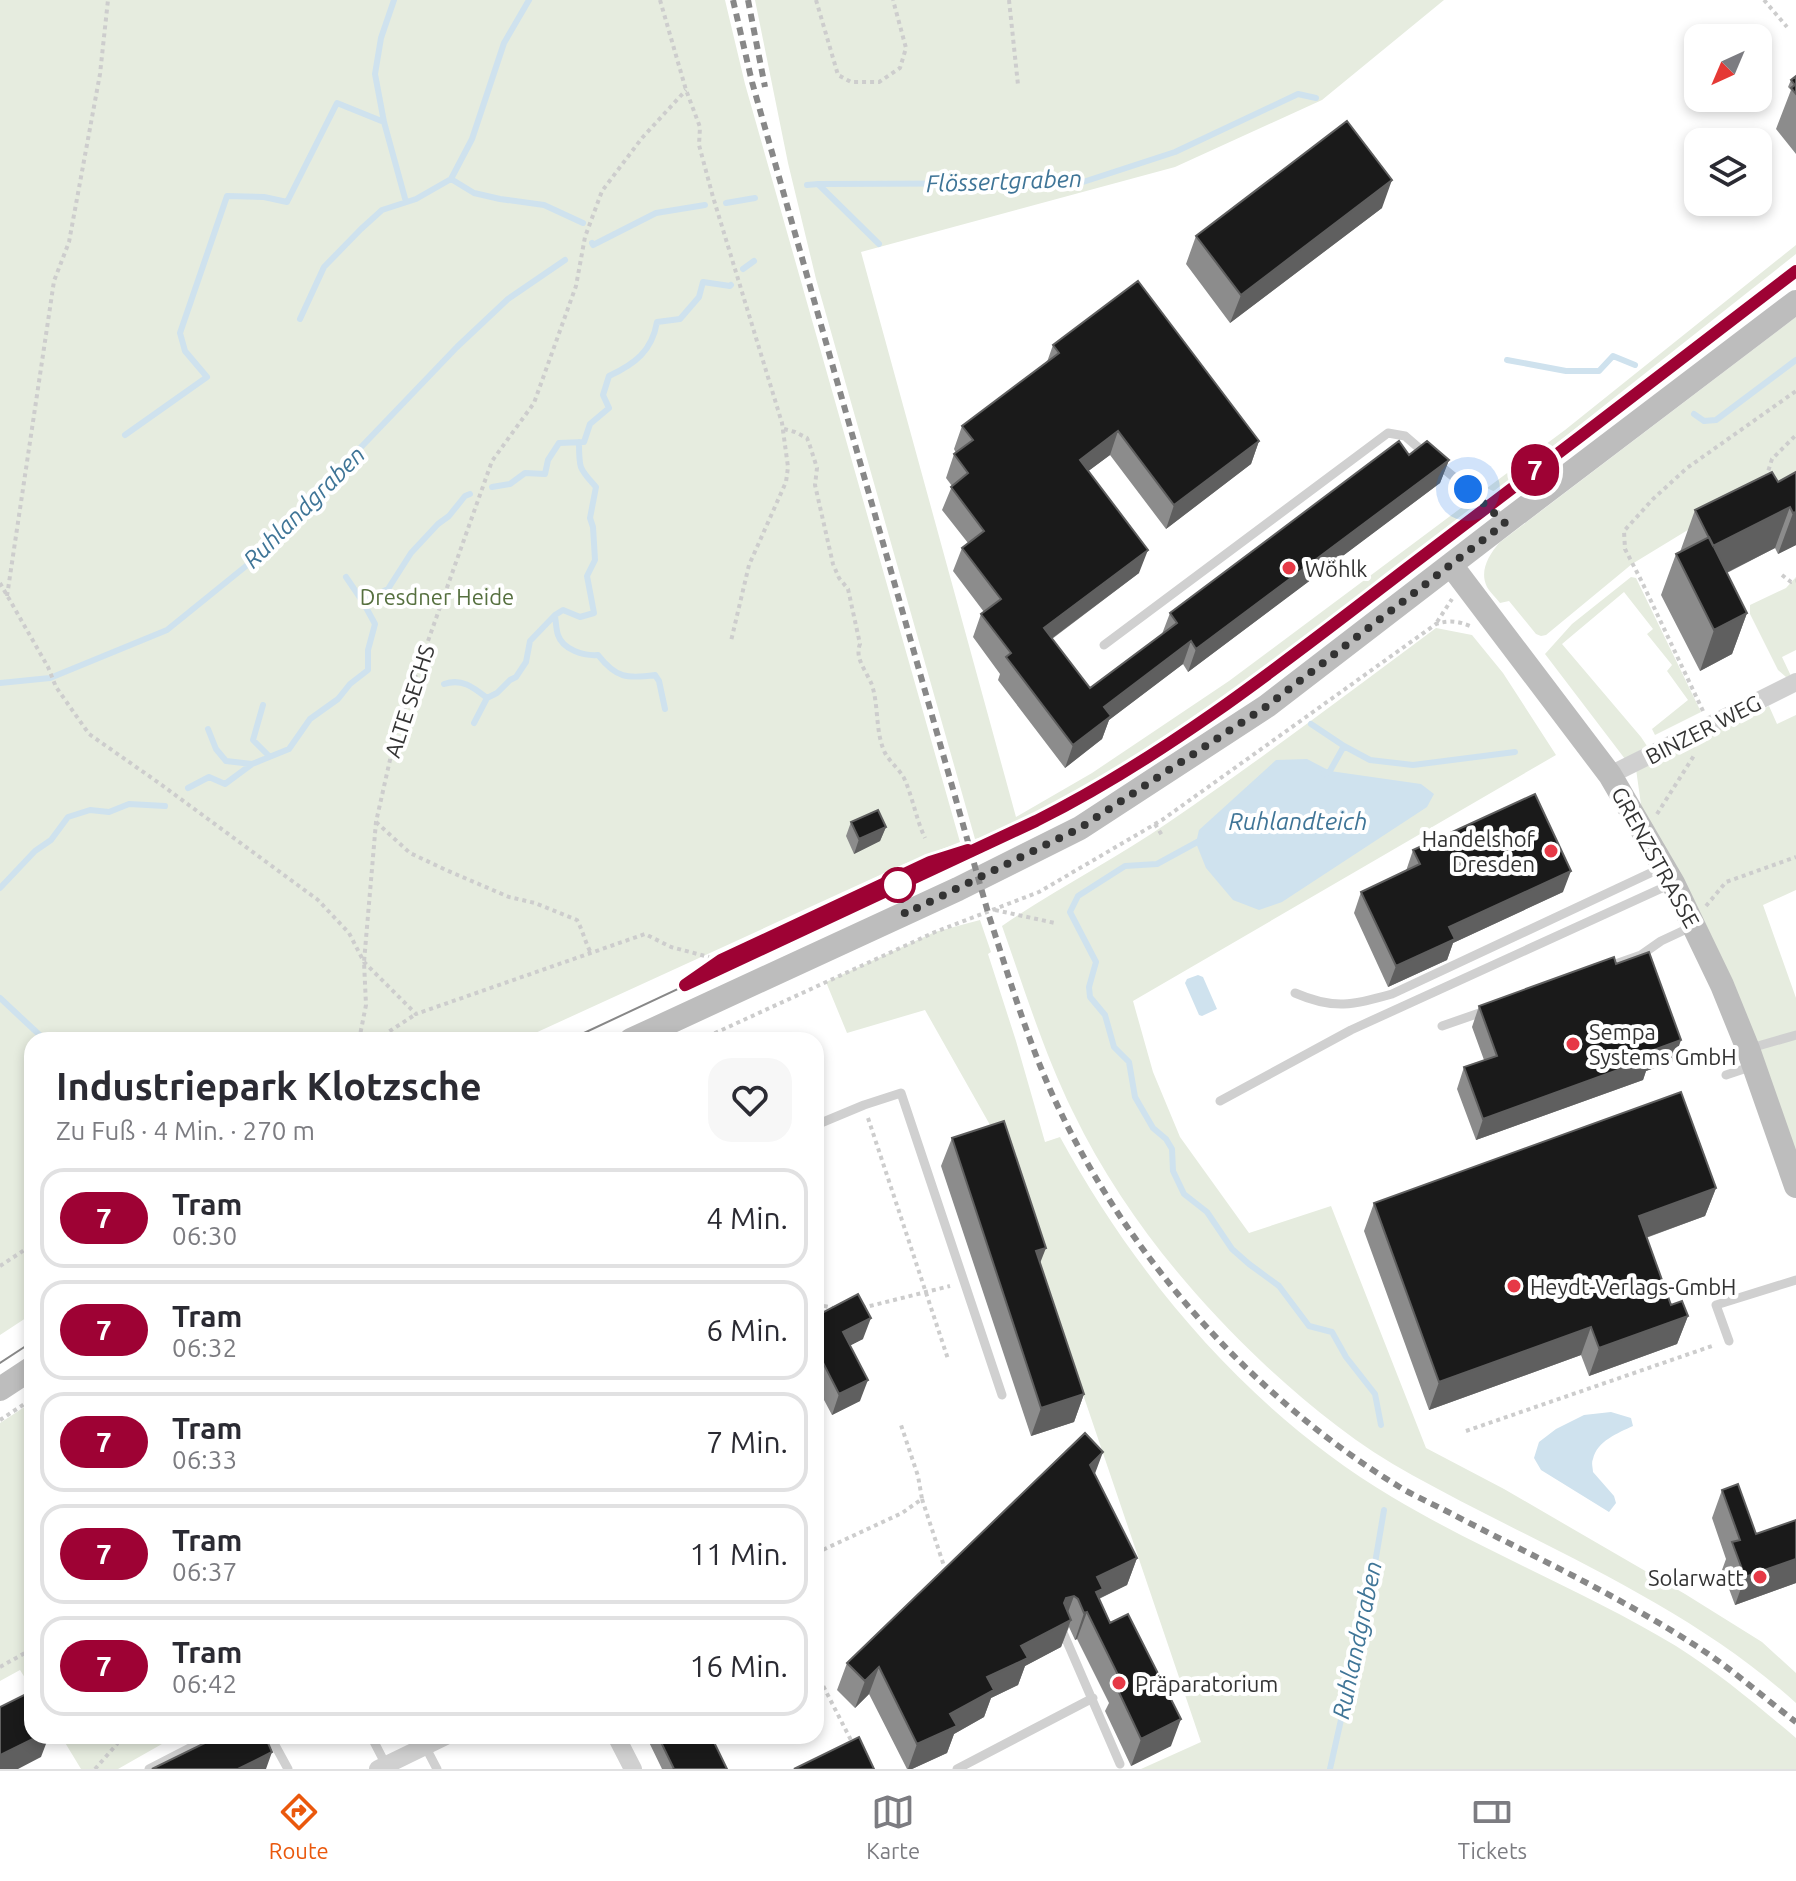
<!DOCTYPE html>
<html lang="de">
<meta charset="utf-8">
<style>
:root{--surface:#fff;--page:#f7f7f7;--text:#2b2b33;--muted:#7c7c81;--line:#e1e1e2;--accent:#ea580c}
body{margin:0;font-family:Ubuntu,sans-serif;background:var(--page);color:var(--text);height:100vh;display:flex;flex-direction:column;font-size:30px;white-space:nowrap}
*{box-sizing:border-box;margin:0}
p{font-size:26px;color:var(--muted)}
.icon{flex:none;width:44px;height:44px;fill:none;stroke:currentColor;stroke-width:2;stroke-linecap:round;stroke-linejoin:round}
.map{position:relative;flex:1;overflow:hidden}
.drawer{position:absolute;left:24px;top:1032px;width:800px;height:712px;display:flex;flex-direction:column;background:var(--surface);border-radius:24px;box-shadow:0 4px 12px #0003}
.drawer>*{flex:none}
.badge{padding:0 16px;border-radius:26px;font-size:28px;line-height:52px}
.needle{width:52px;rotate:224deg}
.controls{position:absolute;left:1684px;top:24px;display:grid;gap:16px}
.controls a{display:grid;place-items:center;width:88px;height:88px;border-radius:16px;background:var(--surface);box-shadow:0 4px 12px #0003;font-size:40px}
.you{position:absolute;width:40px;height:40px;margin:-20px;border:6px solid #fff;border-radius:50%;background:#1a73e8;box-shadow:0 0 0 12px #1a73e833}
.map>.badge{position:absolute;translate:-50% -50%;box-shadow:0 0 0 4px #fff}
.round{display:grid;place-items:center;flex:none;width:84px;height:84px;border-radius:24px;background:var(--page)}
.summary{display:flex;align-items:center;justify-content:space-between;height:136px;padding:0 32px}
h1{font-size:38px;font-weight:700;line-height:60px}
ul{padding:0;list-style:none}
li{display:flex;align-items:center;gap:24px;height:100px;margin:0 16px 12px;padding:0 16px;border:4px solid var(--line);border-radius:24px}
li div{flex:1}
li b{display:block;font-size:30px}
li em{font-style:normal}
li .badge{min-width:88px;font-weight:700;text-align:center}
.tabs{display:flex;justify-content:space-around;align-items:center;height:112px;border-top:2px solid var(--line);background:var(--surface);font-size:22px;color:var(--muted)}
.tabs a{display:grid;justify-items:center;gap:4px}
.tabs .active{color:var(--accent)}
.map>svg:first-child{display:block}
.green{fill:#e6ecdf}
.water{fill:#cfe2ee}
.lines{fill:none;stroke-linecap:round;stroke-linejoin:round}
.stream{stroke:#cfe2ee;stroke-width:6}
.path{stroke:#cdcdcd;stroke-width:4;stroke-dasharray:4 4;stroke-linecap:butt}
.service{stroke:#d0d0d0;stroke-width:9}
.minor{stroke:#d0d0d0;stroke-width:18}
.secondary{stroke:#bdbdbd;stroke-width:24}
.tram{stroke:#888;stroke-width:2}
.rail{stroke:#888;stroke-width:6;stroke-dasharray:8 6;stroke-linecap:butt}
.wall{fill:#8c8c8c}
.shaded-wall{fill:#5f5f5f}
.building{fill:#1a1a1a;stroke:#5f5f5f;stroke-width:2}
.line-casing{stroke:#fff;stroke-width:18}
.line{stroke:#9e0234;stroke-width:12}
.walk{stroke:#333;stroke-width:8;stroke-dasharray:0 14.4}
.poi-dot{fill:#e63946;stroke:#fff;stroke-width:3}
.stop-dot{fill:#fff;stroke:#9e0234;stroke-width:4}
.labels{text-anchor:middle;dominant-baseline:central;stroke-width:8;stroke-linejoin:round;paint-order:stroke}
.poi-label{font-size:22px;fill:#333;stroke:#fff;text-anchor:start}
.park-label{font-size:22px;fill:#56703f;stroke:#fff}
.street-label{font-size:22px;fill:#333;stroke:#fff}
.water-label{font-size:24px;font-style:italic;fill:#3f7597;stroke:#fff}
</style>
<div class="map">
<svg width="1796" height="1769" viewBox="0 0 1796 1769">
<rect width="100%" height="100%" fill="#fff"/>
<path class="green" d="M0 0H725L745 84 960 842 904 864 520 1040H32V1314L0 1335Z
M755 0H1444L1322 100 1175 167 861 252 1016 817 1092 773 1229 681 1469 502 1473 509C1349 602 1228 701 1095 780 1063 799 1011 831 975 839L816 279 788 163Z
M1796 245V254L1495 492 1487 488 1565 430Z
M1796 317V472L1696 525 1632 564 1546 635 1541 636 1536 634 1509 601 1500 603C1496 598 1490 592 1487 587 1479 571 1489 555 1499 543Z
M1631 577 1636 578 1701 712 1655 735 1652 729 1688 700 1667 671 1672 665 1647 634 1653 629 1624 592 1562 644 1641 737 1647 746 1625 759 1545 654 1572 624Z
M1796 577V650L1782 657 1791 676 1786 677 1778 670 1750 614V605L1786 588Z
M1436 628 1472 635 1503 673 1556 755 1133 1001 1153 1072 1180 1137 1249 1233 1331 1206 1426 1448 1504 1489 1685 1594 1762 1642 1796 1673V1703C1684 1602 1542 1547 1412 1475 1356 1444 1308 1405 1262 1362 1186 1290 1119 1207 1073 1112 1044 1053 1024 988 1002 926 1056 889 1115 859 1169 822 1260 760 1348 693 1436 628Z
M1769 706 1777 724 1796 715V890L1763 905 1796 998V1186L1645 833 1636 769Z
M980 920 991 952 988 954 1016 1041 1045 1142 1060 1137C1139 1281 1250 1412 1392 1497 1484 1552 1585 1591 1676 1646 1719 1673 1758 1706 1796 1738V1769H1141L1201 1742 994 1132 925 1010 847 1033 826 982 935 932Z
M32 1402V1689L20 1670 0 1681V1423Z
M61 1736H176L118 1769H81Z"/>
<path class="water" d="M1307 759 1330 771 1421 784 1434 794 1427 807 1282 902 1259 910 1233 900 1206 868 1196 843 1199 830 1276 760Z
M1198 975 1203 977 1217 1009 1202 1016 1199 1015 1185 983 1187 979Z
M1611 1412 1631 1418 1633 1426C1618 1433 1597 1441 1593 1459 1591 1463 1593 1468 1593 1472L1614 1496 1616 1503 1609 1512 1541 1470 1534 1458 1539 1442 1556 1429 1584 1415Z"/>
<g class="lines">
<path class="stream" d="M394 0 381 38 375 74 384 122 406 202
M529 0 504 43 472 139 451 179 474 193 500 199 544 205 583 223
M818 184 1080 183 1175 152 1298 94 1316 98
M807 185 818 184 879 244
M726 203 755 198
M592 243 593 245 656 213 705 205
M743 269 754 261
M300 319 324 267 361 229 382 210 416 199 451 179
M1507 360 1566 371H1599L1613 356 1635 365
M1694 414 1704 421 1716 420 1796 360
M125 435 207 377 185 351 180 333 227 196 264 197 287 202 337 103 384 122
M492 487 510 484 525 473 545 474 548 460 559 443 584 442 590 424 609 408 603 395 609 376C635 364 652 351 657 322L680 319 699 297 703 282 730 286 731 285
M346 577 363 602
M555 616C556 622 556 629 558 635 563 650 584 656 598 655 616 678 627 679 655 675L659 681 665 709
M0 683 50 678 167 630 251 562 457 347 508 299 565 260
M444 684C462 678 473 687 487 698
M263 705 253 740 269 756
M474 723 487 698 497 693 510 680 516 677 526 662 530 641 555 615 563 610 580 617 594 613 587 576 595 560 593 527 590 518 596 487C579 468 579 469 579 442
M1311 724 1344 746 1330 771 1324 774
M208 729 216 749 226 761 252 764
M1344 746 1370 760 1413 765 1515 752
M188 788 209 777 225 784 252 764 289 749 310 719 338 699 350 684 368 670V650L375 624 363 602 388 589 411 553 438 524 449 516 465 496 470 494
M1201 840 1157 864 1125 866 1078 896 1070 912 1096 962 1089 987 1090 997 1105 1015 1114 1047 1129 1062 1135 1097 1153 1128 1166 1139 1172 1149 1173 1171 1184 1194 1207 1212 1232 1249 1249 1264 1279 1286 1309 1326 1332 1332 1346 1357 1375 1394 1381 1425
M0 888 35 851 51 840 68 817 90 810 109 812 129 804 165 806
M0 998 45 1040
M1330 1769 1372 1581 1384 1510"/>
<path class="path" d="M660 0 686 90 700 127 699 145 713 197 782 423 788 467 786 482 749 565 731 641
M816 0 838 75 851 82H879L900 68 906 48 893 0
M1009 0 1018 85
M1764 0 1787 27
M784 429 795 432 807 438 810 446 817 468 815 485 833 564 839 578 848 589 860 644C854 658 867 672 872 685 879 707 875 732 885 753 890 762 899 769 904 778 913 798 916 819 925 838
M1766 478 1772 459 1796 435
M1782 575 1791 582 1796 581
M0 583 48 667 56 687 89 734 159 783 318 900 349 933 364 962 416 1014 645 934 671 947 709 957
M7 596 54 281 69 242 100 74 108 0
M1437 622 1452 599
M1703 711 1642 582 1625 549 1624 531 1653 499 1687 468 1796 391
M1657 814 1695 754
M376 822 410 853 446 870 509 897 535 903 577 920C583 931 585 942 591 953
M1155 824 1163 837
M914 882 949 866
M1706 906 1726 882 1796 857
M995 910 1055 923
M359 1040 366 1005 364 962 376 822 392 751 407 700 492 461 534 403 576 286 585 237 602 191 642 138 686 90
M376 1040 416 1014
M700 1040 935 932 1039 892 1162 820 1436 624C1449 620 1458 621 1470 626
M868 1118 948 1359
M0 1266 32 1245
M816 1304 833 1308
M862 1308 950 1286
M0 1420 32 1399
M1466 1431 1715 1345
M922 1499 944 1566
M816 1553 902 1513 922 1499 918 1476 901 1425
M0 1667 32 1649
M816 1672 854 1746
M95 1769 117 1744 120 1736"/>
<path class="service" d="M1438 464 1489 506 1505 523
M1104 645 1388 433 1405 436 1427 455
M1607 967 1641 955 1661 941 1691 927
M1295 993C1334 1010 1353 1005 1392 994L1661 868
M1442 1026 1488 1010
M1751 1048 1796 1035
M1726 1075 1753 1066
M1220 1101 1351 1030 1671 884
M816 1125 864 1105 901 1093 1002 1395
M1729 1341 1716 1305 1796 1280
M1062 1630 1120 1764
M270 1736 288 1769
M371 1736 386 1765
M425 1746 437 1769
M149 1769 213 1736
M957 1769 1093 1698"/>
<path class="minor" d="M1610 775 1796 682
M616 1736 633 1769
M378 1769 446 1736"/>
<path class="secondary" d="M1451 565 1610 775 1673 883 1722 985 1748 1049 1796 1186
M631 1040 958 889 1080 828 1267 706 1505 523 1796 302
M0 1389 32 1368"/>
<path class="tram" d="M569 1040 1036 821C1169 754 1288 660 1406 569 1536 470 1666 371 1796 271
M0 1363 32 1342"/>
<path class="rail" d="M733 0 752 82 989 916C1008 974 1025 1032 1049 1087 1120 1248 1247 1394 1398 1486 1416 1497 1437 1506 1456 1516 1517 1548 1579 1577 1638 1611 1668 1628 1698 1646 1725 1666 1749 1684 1772 1704 1796 1722
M748 0 765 87"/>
</g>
<path class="wall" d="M1796 76V154L1776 129 1791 90 1788 87 1791 80Z
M1382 208 1230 323 1186 264 1196 236Z
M1053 345 1259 441 1251 464 1166 529 1110 455 1088 471 1139 573 1052 639 1090 688 1162 634 1170 613 1409 455 1449 460 1440 483 1188 672 1183 664 1109 720 1102 739 1065 768 998 680 1000 674 973 637 981 614 984 612 953 571 962 548 968 543 942 510 952 486 946 478 954 454 956 453 954 449 962 426 1047 362Z
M1796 472V545L1778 554 1775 548 1727 573 1747 613 1732 654 1700 671 1661 595 1676 554 1680 552 1695 510 1778 482Z
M851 822 886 827 880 841 854 854 846 836Z
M1413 850 1563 892 1453 943 1447 960 1388 987 1354 913 1361 892 1406 871Z
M1616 964 1674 1061 1646 1071 1643 1080 1476 1140 1457 1089 1464 1067 1484 1060 1472 1027 1479 1006Z
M952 1138 1040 1262 1084 1394 1074 1422 1031 1436 941 1166Z
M1716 1188 1705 1216 1646 1238 1671 1305 1688 1316 1677 1344 1589 1376 1581 1355 1429 1410 1364 1231 1374 1203Z
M816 1316 863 1339 850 1345 860 1401 832 1415 816 1385Z
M1094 1474 1137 1558 1127 1585 1099 1599 1171 1746 1131 1766 1105 1711 1109 1703 1077 1639 1075 1640 1069 1627 1061 1647 1025 1666 1018 1685 991 1698 984 1717 954 1734 947 1753 912 1769H907L869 1694 855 1708 837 1690 847 1663Z
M1722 1490 1756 1534 1796 1520V1583L1735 1605 1722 1570 1726 1559 1712 1518Z
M646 1736H711L727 1769H662Z"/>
<path class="shaded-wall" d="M1392 180 1382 208 1230 323 1241 295Z
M1118 431 1110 455 1071 484 1080 460Z
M1259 441 1251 464 1166 529 1174 505Z
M1449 460 1440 483 1188 672 1196 649Z
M1790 507 1775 548 1698 587 1713 546Z
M1796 512V545L1778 554 1793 513Z
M1148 550 1139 573 1035 651 1044 628Z
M1747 613 1732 654 1700 671 1714 630Z
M1191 641 1183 664 1109 720 1102 739 1065 768 1073 745 1104 707Z
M886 827 880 841 854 854 859 839Z
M1571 871 1563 892 1453 943 1447 960 1388 987 1396 966 1449 927Z
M1681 1040 1674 1061 1646 1071 1643 1080 1476 1140 1483 1119 1648 1052Z
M1716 1188 1705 1216 1628 1244 1639 1216Z
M1046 1248 1035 1276 1036 1251Z
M1688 1316 1677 1344 1589 1376 1599 1348Z
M871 1318 863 1339 836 1353 843 1332Z
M1591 1327 1581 1355 1429 1410 1439 1382Z
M868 1380 860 1401 832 1415 839 1394Z
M1084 1394 1074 1422 1031 1436 1041 1408Z
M1103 1452 1093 1479 1090 1465Z
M1137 1558 1127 1585 1100 1598 1093 1616 1097 1577Z
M1796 1559V1583L1735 1605 1745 1577Z
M1074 1596 1064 1623 1071 1620 1061 1647 1025 1666 1018 1685 991 1698 984 1717 954 1734 947 1753 912 1769H908L917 1744 1021 1646 1066 1598Z
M1087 1612 1077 1639 1075 1640 1084 1613Z
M879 1667 869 1694 855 1708 865 1681Z
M1181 1719 1171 1746 1131 1766 1141 1739Z
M39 1736H49L41 1757 18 1769H0V1755Z
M272 1752 266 1769H238Z"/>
<path class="building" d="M1796 76V84L1795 85 1791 80Z
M1796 84V94L1791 88Z
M1347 121 1392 180 1241 295 1196 236Z
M1138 281 1259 441 1174 505 1118 431 1080 460 1148 550 1044 628 1090 688 1177 623 1170 613 1399 441 1409 455 1427 441 1449 460 1196 649 1191 641 1104 707 1111 716 1073 745 1006 657 1011 653 981 614 1001 599 962 548 984 531 951 487 968 473 954 454 973 440 962 426 1059 353 1053 345Z
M1772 472 1778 482 1796 472V512L1793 513 1790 507 1713 546 1695 510Z
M1709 537 1747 613 1714 630 1676 554Z
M1535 794 1571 871 1449 927 1455 939 1396 966 1361 892 1420 864 1413 850Z
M878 810 886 827 859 839 851 822Z
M1649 952 1681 1040 1648 1052 1651 1058 1483 1119 1464 1067 1497 1056 1479 1006 1614 957 1616 964Z
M1681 1092 1716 1188 1639 1216 1671 1305 1682 1301 1688 1316 1599 1348 1591 1327 1439 1382 1374 1203Z
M1004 1121 1046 1248 1036 1251 1084 1394 1041 1408 952 1138Z
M858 1294 871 1318 843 1332 868 1380 839 1394 816 1349V1316Z
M1085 1433 1103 1452 1090 1465 1137 1558 1097 1577 1103 1589 1096 1592 1110 1623 1128 1614 1181 1719 1141 1739 1115 1684 1121 1681 1087 1612 1084 1613 1078 1599 1074 1596 1066 1598 1064 1603 1071 1620 1021 1646 1028 1658 987 1677 994 1690 950 1714 957 1726 917 1744 879 1667 865 1681 847 1663Z
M1738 1484 1756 1534 1796 1520V1559L1745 1577 1732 1542 1740 1540 1722 1490Z
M32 1691V1736H39L0 1755V1707Z
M219 1736H265L272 1752 238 1769H152Z
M658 1736H711L727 1769H674Z
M859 1737 874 1769H794Z"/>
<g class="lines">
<g class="line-casing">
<path id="line" d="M968 850 930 862 721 960 685 985 1036 821C1168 755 1289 659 1406 569 1536 470 1667 371 1796 271"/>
</g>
<use href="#line" class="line"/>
<path class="walk" d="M898 885 905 914 1080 828 1267 706 1505 523 1468 489"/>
</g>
<g class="poi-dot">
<circle cx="1289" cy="568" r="8"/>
<circle cx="1551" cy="851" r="8"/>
<circle cx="1573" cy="1044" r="8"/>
<circle cx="1514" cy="1286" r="8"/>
<circle cx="1760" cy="1577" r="8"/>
<circle cx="1119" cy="1683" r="8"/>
</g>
<circle class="stop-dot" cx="898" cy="885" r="16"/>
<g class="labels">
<g class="poi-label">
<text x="1305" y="568">Wöhlk</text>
<text x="1535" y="838" text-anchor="end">Handelshof<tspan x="1535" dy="25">Dresden</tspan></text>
<text x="1589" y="1031">Sempa<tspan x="1589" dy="25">Systems GmbH</tspan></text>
<text x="1530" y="1286">Heydt-Verlags-GmbH</text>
<text x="1744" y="1577" text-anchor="end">Solarwatt</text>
<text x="1135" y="1683">Präparatorium</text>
</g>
<g class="park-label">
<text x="437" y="596">Dresdner Heide</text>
</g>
<g class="street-label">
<text transform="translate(409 701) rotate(-72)">ALTE SECHS</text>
<text transform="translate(1703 729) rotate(-27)">BINZER WEG</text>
<text transform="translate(1656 857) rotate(61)">GRENZSTRASSE</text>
</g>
<g class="water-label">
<text transform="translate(1004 181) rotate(-2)">Flössertgraben</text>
<text transform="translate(304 507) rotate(-45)">Ruhlandgraben</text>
<text x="1298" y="821">Ruhlandteich</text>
<text transform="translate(1357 1640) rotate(-78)">Ruhlandgraben</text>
</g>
</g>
</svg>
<div class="controls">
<a><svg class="needle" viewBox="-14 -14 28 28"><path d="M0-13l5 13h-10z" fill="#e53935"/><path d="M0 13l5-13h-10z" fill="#7c7c81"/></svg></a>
<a><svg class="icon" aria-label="layers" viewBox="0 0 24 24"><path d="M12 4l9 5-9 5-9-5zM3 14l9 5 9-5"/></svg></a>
</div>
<div class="you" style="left:1468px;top:489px"></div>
<b class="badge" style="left:1535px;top:470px;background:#9e0234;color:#fff">7</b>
<section class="drawer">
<div class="summary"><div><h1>Industriepark Klotzsche</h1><p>Zu Fuß · 4 Min. · 270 m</p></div><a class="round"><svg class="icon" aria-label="heart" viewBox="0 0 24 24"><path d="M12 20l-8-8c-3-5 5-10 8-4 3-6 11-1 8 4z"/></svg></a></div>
<ul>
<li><span class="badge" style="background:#9e0234;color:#fff">7</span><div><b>Tram</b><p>06:30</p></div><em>4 Min.</em></li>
<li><span class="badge" style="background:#9e0234;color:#fff">7</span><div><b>Tram</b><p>06:32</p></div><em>6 Min.</em></li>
<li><span class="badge" style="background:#9e0234;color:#fff">7</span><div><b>Tram</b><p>06:33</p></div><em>7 Min.</em></li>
<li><span class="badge" style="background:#9e0234;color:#fff">7</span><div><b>Tram</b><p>06:37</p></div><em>11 Min.</em></li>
<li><span class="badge" style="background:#9e0234;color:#fff">7</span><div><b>Tram</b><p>06:42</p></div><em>16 Min.</em></li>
</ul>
</section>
</div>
<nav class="tabs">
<a class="active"><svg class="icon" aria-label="directions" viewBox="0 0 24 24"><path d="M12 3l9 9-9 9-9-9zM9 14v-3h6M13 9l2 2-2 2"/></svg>Route</a>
<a><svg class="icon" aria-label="map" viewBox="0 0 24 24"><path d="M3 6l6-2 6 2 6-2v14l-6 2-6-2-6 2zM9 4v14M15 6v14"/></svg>Karte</a>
<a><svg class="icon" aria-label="tickets" viewBox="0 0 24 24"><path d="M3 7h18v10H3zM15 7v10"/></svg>Tickets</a>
</nav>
